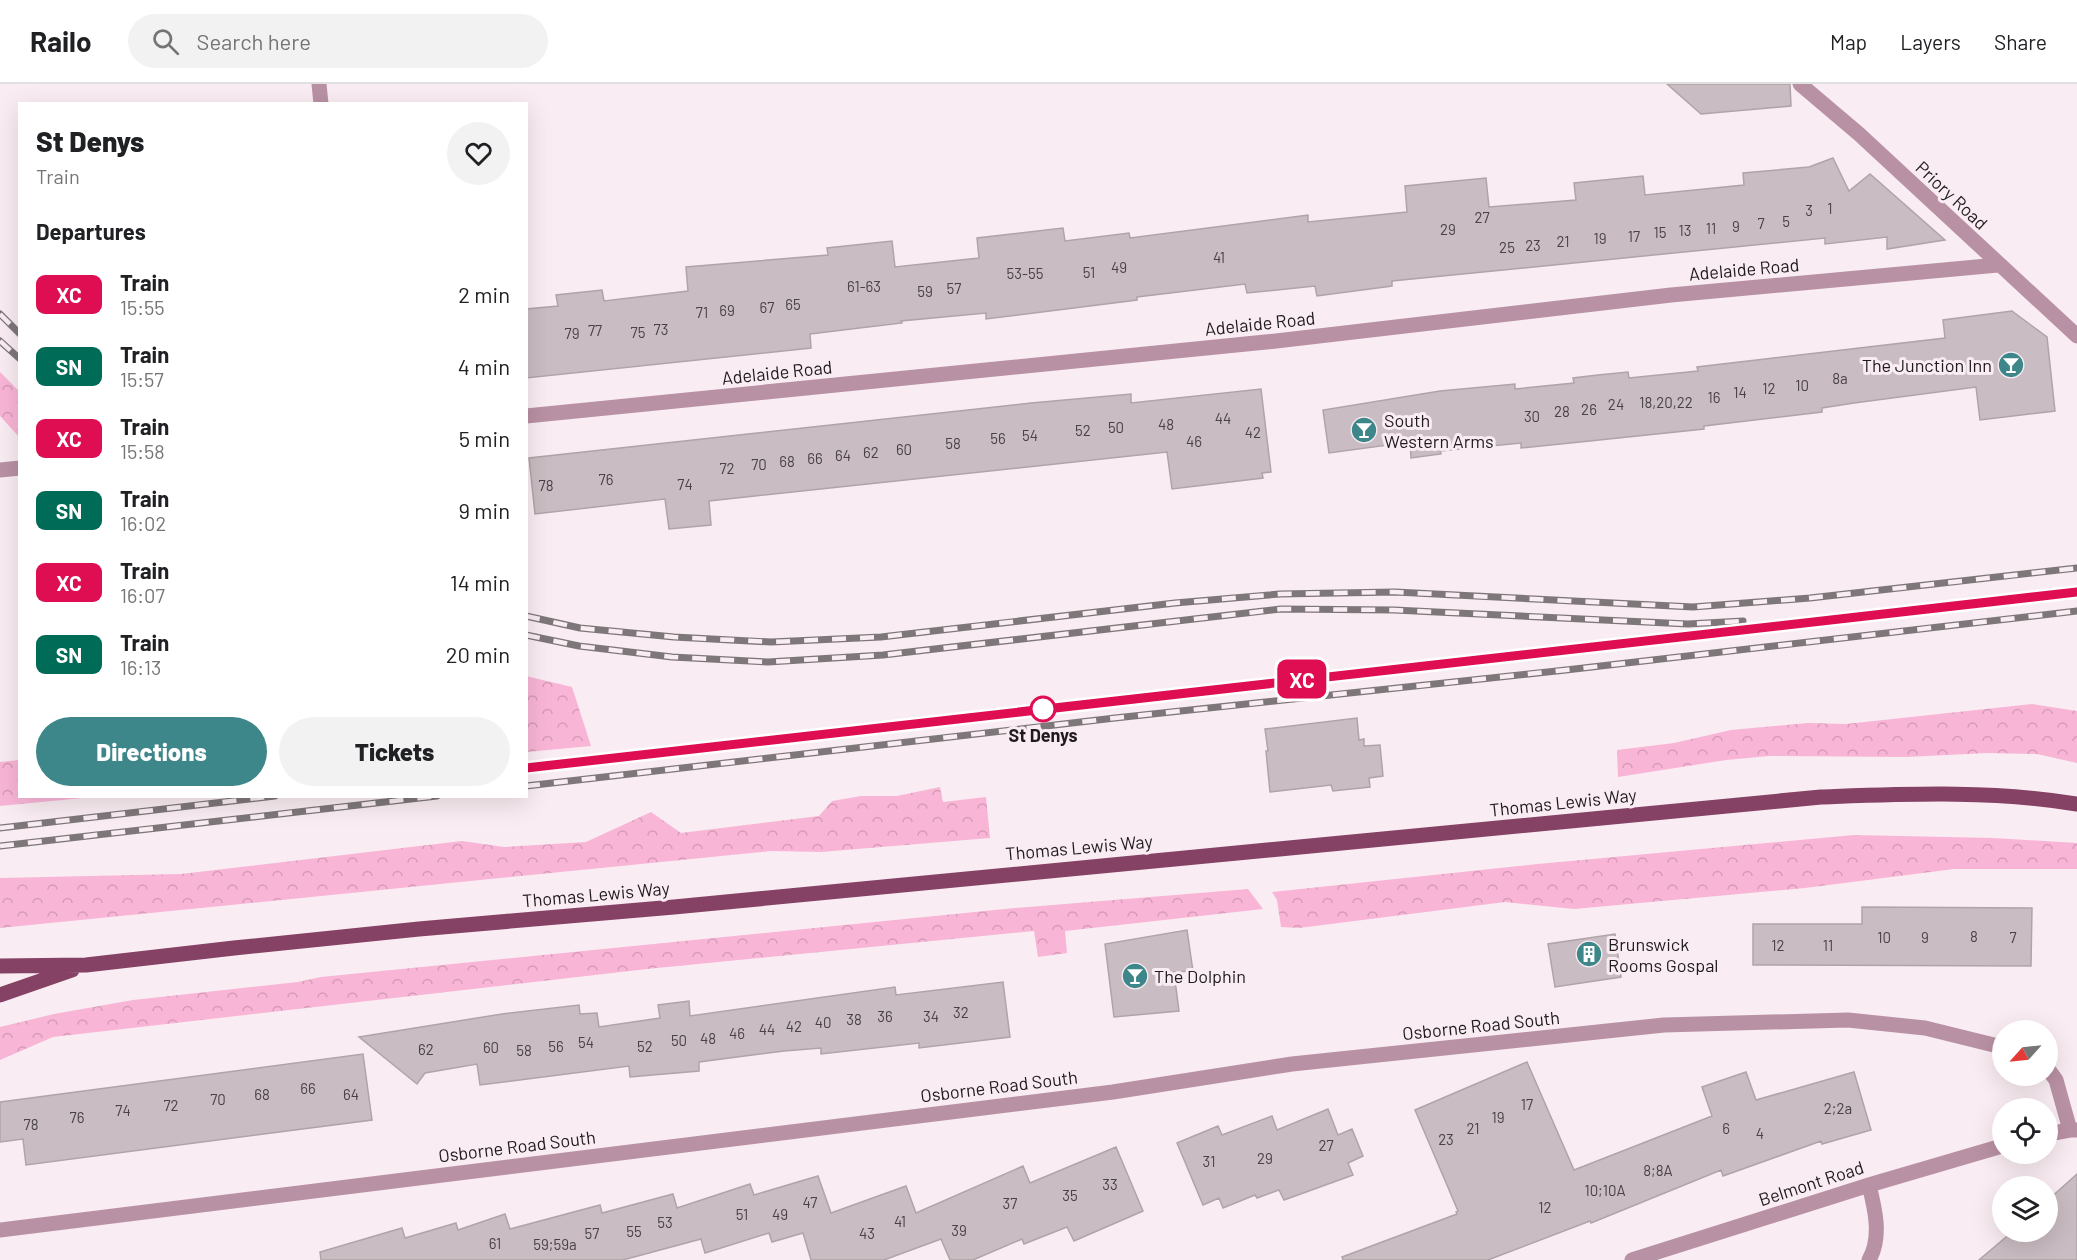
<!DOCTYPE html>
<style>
:root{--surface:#fff;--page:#f2f2f2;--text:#202124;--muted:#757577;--line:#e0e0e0;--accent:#3d8689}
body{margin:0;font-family:Barlow,sans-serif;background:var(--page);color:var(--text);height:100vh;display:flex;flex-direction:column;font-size:22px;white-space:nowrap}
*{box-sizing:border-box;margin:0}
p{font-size:20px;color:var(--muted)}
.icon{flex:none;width:33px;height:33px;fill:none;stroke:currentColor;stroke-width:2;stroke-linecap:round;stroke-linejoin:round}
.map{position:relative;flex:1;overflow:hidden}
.sheet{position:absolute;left:18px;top:18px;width:510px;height:696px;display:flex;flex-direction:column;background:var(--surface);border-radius:0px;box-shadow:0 6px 24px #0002}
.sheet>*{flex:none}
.badge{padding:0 12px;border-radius:9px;font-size:21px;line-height:39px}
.needle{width:39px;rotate:243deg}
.controls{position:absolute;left:1992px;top:936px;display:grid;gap:12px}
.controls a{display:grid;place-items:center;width:66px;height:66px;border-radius:50%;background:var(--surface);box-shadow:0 6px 24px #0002;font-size:30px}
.map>.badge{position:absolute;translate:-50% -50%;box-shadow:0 0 0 3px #fff}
h2{padding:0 18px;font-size:22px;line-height:54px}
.round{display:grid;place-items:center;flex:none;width:63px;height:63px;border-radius:32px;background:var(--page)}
.summary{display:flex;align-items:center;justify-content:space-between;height:102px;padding:0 18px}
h1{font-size:28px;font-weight:800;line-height:45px}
.primary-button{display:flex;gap:12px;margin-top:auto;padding:12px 18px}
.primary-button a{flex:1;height:69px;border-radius:36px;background:var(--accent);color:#fff;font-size:24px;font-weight:800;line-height:69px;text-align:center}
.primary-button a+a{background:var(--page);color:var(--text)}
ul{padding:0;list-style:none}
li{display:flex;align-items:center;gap:18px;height:72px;padding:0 18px}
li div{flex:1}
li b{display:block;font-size:22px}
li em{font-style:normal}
li .badge{min-width:66px;font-weight:700;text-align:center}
header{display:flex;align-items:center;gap:36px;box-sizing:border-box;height:84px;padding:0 30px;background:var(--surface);border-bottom:2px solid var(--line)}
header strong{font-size:28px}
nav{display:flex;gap:33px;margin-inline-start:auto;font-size:21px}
.search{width:420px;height:54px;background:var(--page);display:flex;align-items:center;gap:15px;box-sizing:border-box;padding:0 21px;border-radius:33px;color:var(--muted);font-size:22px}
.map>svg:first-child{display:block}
.forest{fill:url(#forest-crowns)}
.building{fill:#c9bcc2;stroke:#b0a4a9;stroke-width:1.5}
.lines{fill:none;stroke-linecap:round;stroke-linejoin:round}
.minor{stroke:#b991a4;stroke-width:15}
.major{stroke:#854265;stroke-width:15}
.rail-casing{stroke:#7e777a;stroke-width:7}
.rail{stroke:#f9ecf2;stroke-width:4.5;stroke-dasharray:14;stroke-linecap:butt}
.line-casing{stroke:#fff;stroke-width:14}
.line{stroke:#df0d52;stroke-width:9}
.stop-dot{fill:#fff;stroke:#df0d52;stroke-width:3}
.labels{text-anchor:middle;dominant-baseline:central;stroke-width:6;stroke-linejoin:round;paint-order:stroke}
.number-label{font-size:15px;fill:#4a4346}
.street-label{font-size:18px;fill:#1f1b1d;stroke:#f9ecf2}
.poi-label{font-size:18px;fill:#1f1b1d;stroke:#f9ecf2;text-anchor:start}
.stop-label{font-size:18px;font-weight:bold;fill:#1f1b1d;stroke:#f9ecf2}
</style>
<header>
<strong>Railo</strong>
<div class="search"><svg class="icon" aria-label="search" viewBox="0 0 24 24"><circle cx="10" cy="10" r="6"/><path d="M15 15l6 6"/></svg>Search here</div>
<nav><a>Map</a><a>Layers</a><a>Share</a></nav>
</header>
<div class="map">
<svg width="2077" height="1176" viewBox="0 0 2077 1176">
<defs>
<pattern id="forest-crowns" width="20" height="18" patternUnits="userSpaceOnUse" patternTransform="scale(1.5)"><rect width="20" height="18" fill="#f9b5d6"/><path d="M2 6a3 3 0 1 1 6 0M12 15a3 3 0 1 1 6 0" fill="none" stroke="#d59bb7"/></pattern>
</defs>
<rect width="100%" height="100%" fill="#f9ecf2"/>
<path class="forest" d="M0 288 19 307V353L0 332Z
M526 592 572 603 591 662 527 668Z
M2032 620 2077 627V679L2037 670 1987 669 1906 673 1769 672 1726 676 1618 693 1617 666 1674 659 1731 646 1808 639 1846 640Z
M19 676 20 712 93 713 0 722V678Z
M940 703 943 718 986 713 990 754 821 768 771 767 0 844V794L181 790 462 757 504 763 586 758 651 728 681 749 819 732 832 717 861 712H897Z
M1854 751 1993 754 2077 759V785H1954L1805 804 1574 825 1505 818 1299 844 1281 843 1277 816 1272 808 1538 780Z
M1248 805 1263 825 1065 847 1067 869 1038 873 1034 847 647 885 53 953 0 976V943L54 930 133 916 298 898 321 893 1015 824Z"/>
<path class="building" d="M1667 0H1790L1791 22 1701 30Z
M1833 74 1849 107 1870 90 1945 156 1887 165V153L1825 160V154L1392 197V202L1317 212 1315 202 1247 209 1245 200 1137 213V216L986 235V229L901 237 902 239 810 250 811 264 526 294V225L558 222 556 211 602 206 604 217 688 207 686 183 828 171 827 164 892 157 895 183 979 174 977 154 1063 144 1065 157 1129 149 1130 154 1308 131V138L1407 128 1405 102 1486 94 1489 123 1576 116 1574 99 1643 92 1645 111 1744 101 1743 89 1809 83Z
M2012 227 2047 253 2055 327 1980 336 1976 303 1854 319 1822 324V328L1704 342V345L1580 358 1521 364V359L1440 367 1441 370 1411 374 1410 358 1329 369 1323 326 1440 307 1515 300V305L1574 299 1573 294 1598 291 1628 288 1629 294 1698 287 1697 283 1945 254 1943 236Z
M1261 305 1271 388 1262 389 1263 394 1172 405 1167 368 709 417 711 441 669 445 665 415 535 430 529 374 1031 319 1131 310V319Z
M1357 634 1359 656 1364 655V662L1380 661 1383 692 1369 694 1370 703 1333 707 1331 701 1270 708 1266 667H1268L1265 645Z
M1862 823 2032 824 2031 882 1753 881V840H1862Z
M1187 846 1193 887 1174 888 1179 927 1114 933 1105 860Z
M1615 850 1621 893 1555 903 1548 860Z
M1003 898 1010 953 919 964V959L821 970V964L784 967 699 978V987L630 993 629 982 480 1001 477 980 425 989 417 1000 359 953 502 930 579 921 580 930 597 929 599 943 660 934 658 921 689 917 690 932 895 903 896 911Z
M363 970 372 1036 26 1081 23 1055 0 1058V1018Z
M1527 978 1574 1086 1712 1032 1702 1003 1746 988 1756 1016 1854 988 1871 1046 1822 1060 1821 1057 1723 1092 1721 1086 1591 1139 1590 1137 1488 1176H1343L1342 1173 1457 1130 1456 1128 1458 1127 1415 1026Z
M1328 1025 1338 1051 1352 1045 1363 1072 1348 1079 1353 1091 1284 1116 1279 1106 1257 1114 1255 1111 1223 1124 1219 1114 1203 1121 1177 1059 1218 1042 1222 1051 1272 1032 1277 1046Z
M1116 1063 1143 1127 1074 1157 1067 1143 1024 1160 1022 1155 973 1176H950L941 1155 884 1176H811L803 1149 772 1158 769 1149 705 1169 701 1155 623 1176H321L320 1168 402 1144 405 1154 456 1139 458 1146 505 1130 510 1145 600 1121 602 1129 673 1110 677 1124 750 1100 754 1111 818 1092 831 1129 906 1102 916 1129 1023 1082 1030 1099Z
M2077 1090V1176H1979L2012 1148H2048V1116Z"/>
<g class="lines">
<path class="minor" d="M319 0 321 20
M1800 0 1859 50 2077 252
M526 332 1276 257 1671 211 1998 181
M0 386 20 384
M2048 985 2056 996 2070 1046H2077
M2048 1050 2070 1046
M1869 1101C1875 1125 1882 1153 1869 1176
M0 1146 1113 1008 1292 980 1664 941 1848 936 1925 944 2002 963
M1632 1176 1869 1101 2002 1062"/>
<path class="major" d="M0 882 86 881 234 864 419 845 674 823 1821 713C1907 710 1991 706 2077 720
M0 911 72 886"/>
<g class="rail-casing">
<path id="rail" d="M0 230 20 250
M0 257 20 275
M526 532 580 544 674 553 771 558 881 553 1175 519 1280 510 1395 508 1693 523 1810 514 2077 484
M526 551 579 562 672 573 768 578 883 571 1281 525 1394 526 1688 540 1743 537
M526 684 2077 508
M526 702 1115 634 1566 586 2077 527
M0 744 275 712
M0 762 437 712"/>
</g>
<use href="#rail" class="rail"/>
</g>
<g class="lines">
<g class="line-casing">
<path id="line" d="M526 684 2077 508"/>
</g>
<use href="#line" class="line"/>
</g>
<defs>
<g id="bar-disc" transform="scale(1.35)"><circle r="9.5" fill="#3d8689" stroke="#f9ecf2"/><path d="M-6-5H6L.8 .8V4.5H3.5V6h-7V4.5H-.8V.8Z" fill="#fff"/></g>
<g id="building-disc" transform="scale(1.35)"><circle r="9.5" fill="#3d8689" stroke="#f9ecf2"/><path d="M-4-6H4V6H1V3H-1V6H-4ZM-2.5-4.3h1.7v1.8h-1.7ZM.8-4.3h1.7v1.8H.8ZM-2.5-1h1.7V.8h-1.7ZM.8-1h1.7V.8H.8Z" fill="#fff"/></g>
</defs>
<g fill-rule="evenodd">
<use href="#bar-disc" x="2011" y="281"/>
<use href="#bar-disc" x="1364" y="346"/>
<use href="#building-disc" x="1589" y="870"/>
<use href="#bar-disc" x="1135" y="892"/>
</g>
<circle class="stop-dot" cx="1043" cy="625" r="12"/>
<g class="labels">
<g class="number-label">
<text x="1830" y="124">1</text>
<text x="1809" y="126">3</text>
<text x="1482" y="133">27</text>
<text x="1786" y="137">5</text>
<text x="1761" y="139">7</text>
<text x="1736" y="142">9</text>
<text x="1711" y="144">11</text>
<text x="1448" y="145">29</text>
<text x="1685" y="146">13</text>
<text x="1660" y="148">15</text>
<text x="1634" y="152">17</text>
<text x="1600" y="154">19</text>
<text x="1563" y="157">21</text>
<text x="1533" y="161">23</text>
<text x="1507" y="163">25</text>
<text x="1219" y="173">41</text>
<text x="1119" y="183">49</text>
<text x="1089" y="188">51</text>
<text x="1025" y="189">53-55</text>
<text x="864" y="202">61-63</text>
<text x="954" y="204">57</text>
<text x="925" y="207">59</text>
<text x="793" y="220">65</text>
<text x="767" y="223">67</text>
<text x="727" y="226">69</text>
<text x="702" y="228">71</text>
<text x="661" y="245">73</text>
<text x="595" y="246">77</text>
<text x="638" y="248">75</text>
<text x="572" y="249">79</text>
<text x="1840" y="294">8a</text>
<text x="1802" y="301">10</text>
<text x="1769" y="304">12</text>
<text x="1740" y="308">14</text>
<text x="1714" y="313">16</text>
<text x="1666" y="318">18,20,22</text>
<text x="1616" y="320">24</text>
<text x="1589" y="325">26</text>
<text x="1562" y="327">28</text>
<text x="1532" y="332">30</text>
<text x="1223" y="334">44</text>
<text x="1166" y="340">48</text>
<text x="1116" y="343">50</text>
<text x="1083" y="346">52</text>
<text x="1253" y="348">42</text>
<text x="1030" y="351">54</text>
<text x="998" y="354">56</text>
<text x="1194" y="357">46</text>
<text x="953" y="359">58</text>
<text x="904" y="365">60</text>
<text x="871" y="368">62</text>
<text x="843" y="371">64</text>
<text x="815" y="374">66</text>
<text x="787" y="377">68</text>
<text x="759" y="380">70</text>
<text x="727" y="384">72</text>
<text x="606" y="395">76</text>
<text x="685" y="400">74</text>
<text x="546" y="401">78</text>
<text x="1974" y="852">8</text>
<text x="1884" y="853">10</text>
<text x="1925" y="853">9</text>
<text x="2013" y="853">7</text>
<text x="1778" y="861">12</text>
<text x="1828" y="861">11</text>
<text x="961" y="928">32</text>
<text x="885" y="932">36</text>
<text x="931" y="932">34</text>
<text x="854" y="935">38</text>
<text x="823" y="938">40</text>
<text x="794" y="942">42</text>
<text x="767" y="945">44</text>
<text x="737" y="949">46</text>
<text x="708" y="954">48</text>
<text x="679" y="956">50</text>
<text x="586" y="958">54</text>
<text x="556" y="962">56</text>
<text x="645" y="962">52</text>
<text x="491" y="963">60</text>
<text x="426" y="965">62</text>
<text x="524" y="966">58</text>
<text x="308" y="1004">66</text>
<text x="262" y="1010">68</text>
<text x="351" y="1010">64</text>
<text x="218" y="1015">70</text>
<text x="1527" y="1020">17</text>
<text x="171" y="1021">72</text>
<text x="1838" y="1024">2;2a</text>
<text x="123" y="1026">74</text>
<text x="77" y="1033">76</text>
<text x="1498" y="1033">19</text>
<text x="31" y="1040">78</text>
<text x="1473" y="1044">21</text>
<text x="1726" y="1044">6</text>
<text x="1760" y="1049">4</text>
<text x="1446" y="1055">23</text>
<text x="1326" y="1061">27</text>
<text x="1265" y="1074">29</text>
<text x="1209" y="1077">31</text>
<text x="1658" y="1086">8;8A</text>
<text x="1110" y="1100">33</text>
<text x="1605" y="1106">10;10A</text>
<text x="1070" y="1111">35</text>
<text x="810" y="1118">47</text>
<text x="1010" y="1119">37</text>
<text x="1545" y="1123">12</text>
<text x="742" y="1130">51</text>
<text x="780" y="1130">49</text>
<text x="900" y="1137">41</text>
<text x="665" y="1138">53</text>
<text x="959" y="1146">39</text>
<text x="634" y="1147">55</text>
<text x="592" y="1149">57</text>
<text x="867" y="1149">43</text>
<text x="495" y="1159">61</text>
<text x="555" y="1160">59;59a</text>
</g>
<g class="street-label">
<text transform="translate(1952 111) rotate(43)">Priory Road</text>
<text transform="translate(1744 185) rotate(-5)">Adelaide Road</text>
<text transform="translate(1260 239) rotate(-6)">Adelaide Road</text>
<text transform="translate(777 288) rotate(-6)">Adelaide Road</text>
<text transform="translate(1563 718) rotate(-6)">Thomas Lewis Way</text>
<text transform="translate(1079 763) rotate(-5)">Thomas Lewis Way</text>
<text transform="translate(596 810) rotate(-5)">Thomas Lewis Way</text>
<text transform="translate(1481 941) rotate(-6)">Osborne Road South</text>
<text transform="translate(999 1002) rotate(-7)">Osborne Road South</text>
<text transform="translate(517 1062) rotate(-7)">Osborne Road South</text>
<text transform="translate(1811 1099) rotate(-18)">Belmont Road</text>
</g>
<g class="poi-label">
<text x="1992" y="281" text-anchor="end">The Junction Inn</text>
<text x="1384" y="336">South<tspan x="1384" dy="21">Western Arms</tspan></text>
<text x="1608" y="860">Brunswick<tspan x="1608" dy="21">Rooms Gospal</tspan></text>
<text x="1154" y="892">The Dolphin</text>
</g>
<g class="stop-label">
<text x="1043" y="651">St Denys</text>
</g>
</g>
</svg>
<div class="controls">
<a><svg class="needle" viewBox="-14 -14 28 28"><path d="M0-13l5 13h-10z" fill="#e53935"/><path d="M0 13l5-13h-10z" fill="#757577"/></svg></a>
<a><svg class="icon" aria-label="locate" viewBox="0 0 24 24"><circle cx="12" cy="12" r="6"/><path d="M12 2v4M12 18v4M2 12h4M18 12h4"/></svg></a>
<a><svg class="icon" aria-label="layers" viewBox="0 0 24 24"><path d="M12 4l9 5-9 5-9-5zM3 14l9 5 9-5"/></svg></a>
</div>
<b class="badge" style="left:1302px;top:595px;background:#df0d52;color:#fff">XC</b>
<section class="sheet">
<div class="summary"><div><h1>St Denys</h1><p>Train</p></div><a class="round"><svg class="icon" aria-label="heart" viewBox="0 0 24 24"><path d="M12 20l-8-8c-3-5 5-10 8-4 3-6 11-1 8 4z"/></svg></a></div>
<h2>Departures</h2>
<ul>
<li><span class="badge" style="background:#df0d52;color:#fff">XC</span><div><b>Train</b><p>15:55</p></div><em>2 min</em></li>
<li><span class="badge" style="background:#006b56;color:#fff">SN</span><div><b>Train</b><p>15:57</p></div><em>4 min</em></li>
<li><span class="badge" style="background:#df0d52;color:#fff">XC</span><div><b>Train</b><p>15:58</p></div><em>5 min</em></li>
<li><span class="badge" style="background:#006b56;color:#fff">SN</span><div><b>Train</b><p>16:02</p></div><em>9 min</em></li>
<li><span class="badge" style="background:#df0d52;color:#fff">XC</span><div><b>Train</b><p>16:07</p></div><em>14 min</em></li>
<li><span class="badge" style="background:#006b56;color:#fff">SN</span><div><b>Train</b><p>16:13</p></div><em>20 min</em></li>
</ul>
<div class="primary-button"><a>Directions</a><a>Tickets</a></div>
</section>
</div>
